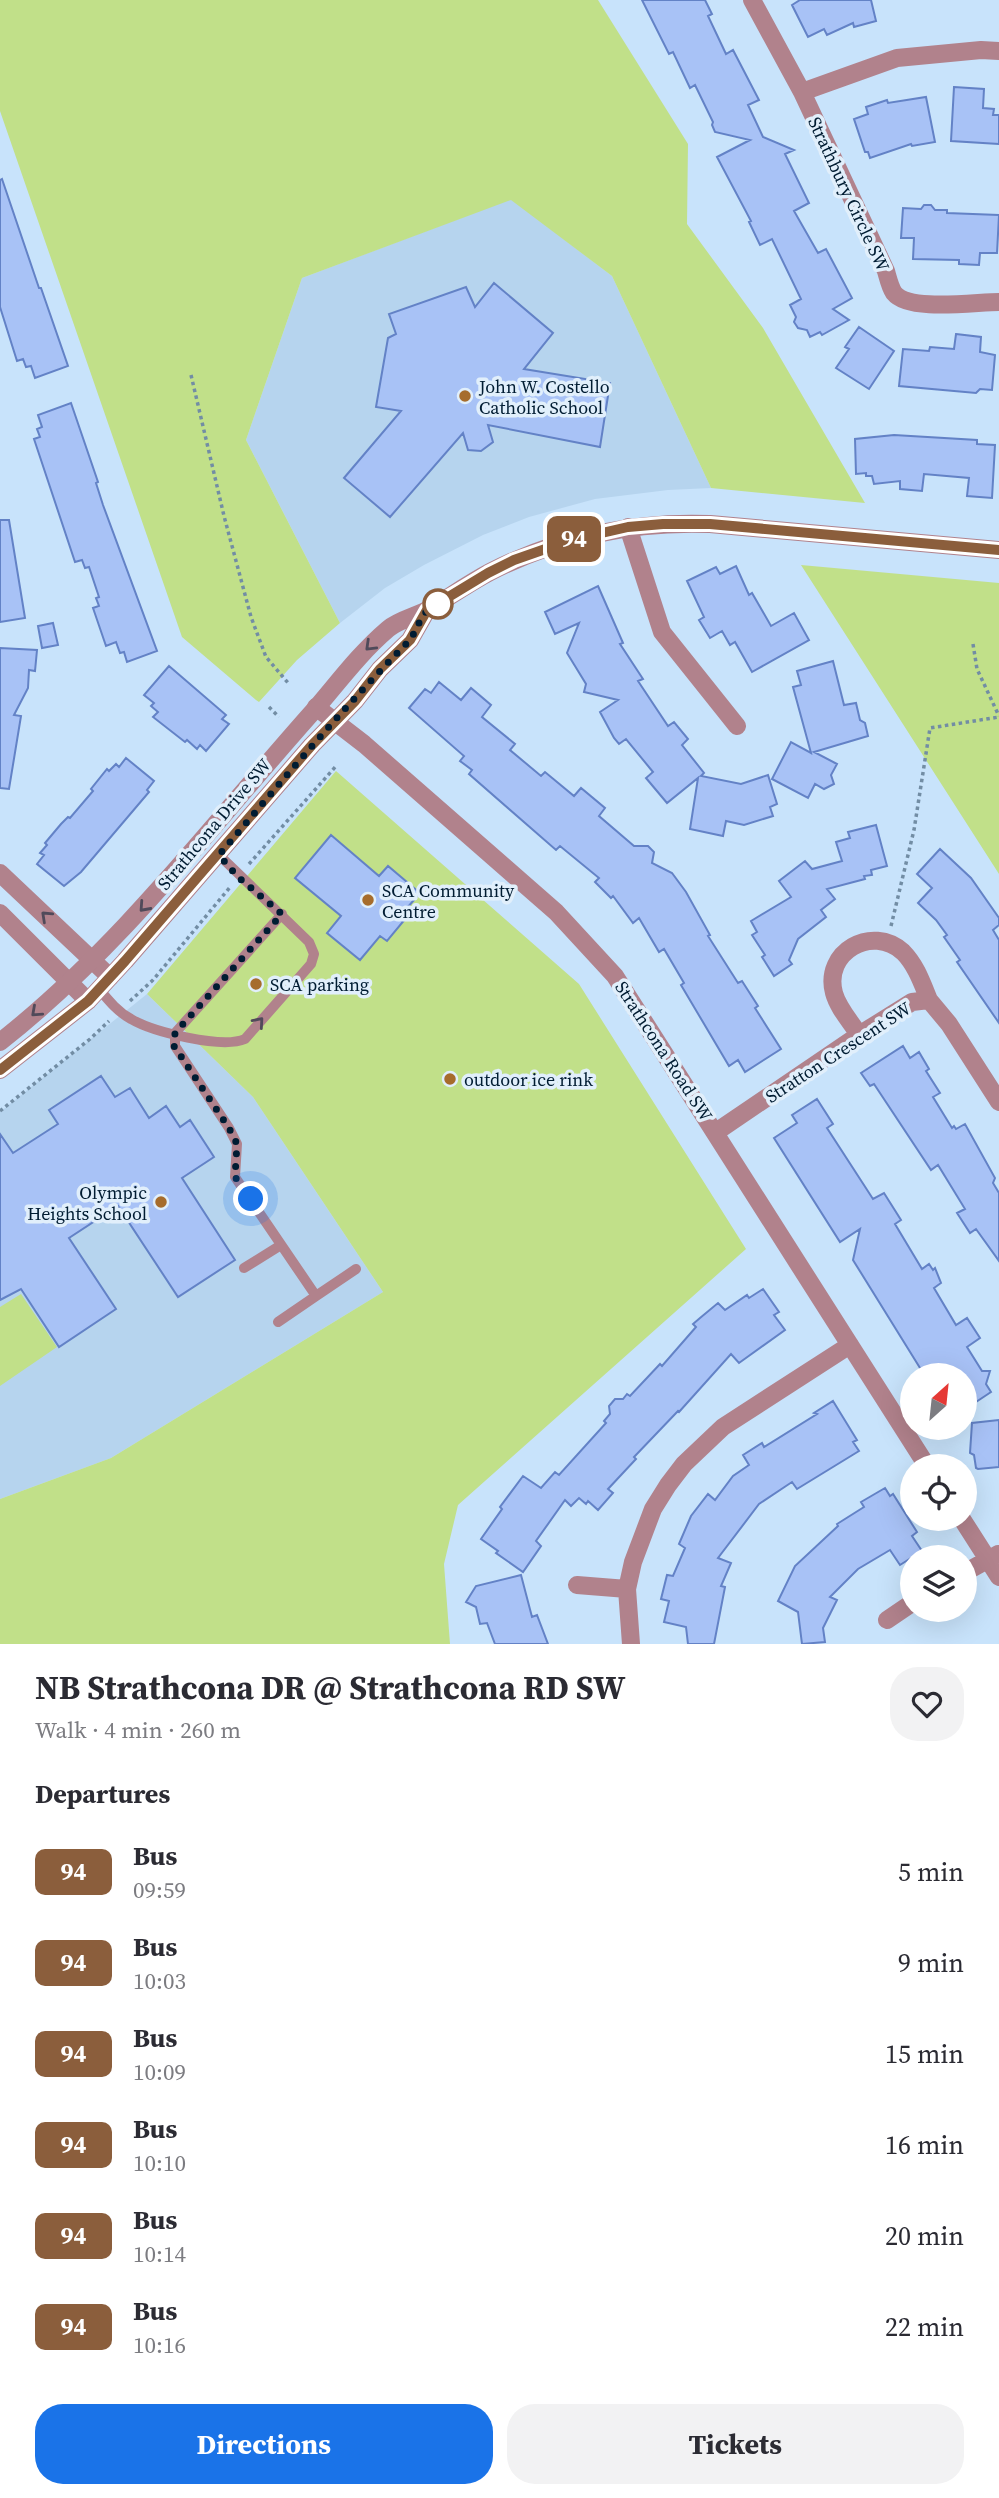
<!DOCTYPE html>
<meta charset="utf-8">
<style>
:root{--surface:#fff;--page:#f2f2f3;--text:#2b2b33;--muted:#7c7c81;--accent:#1a73e8}
body{margin:0;font-family:"Source Serif 4",serif;background:var(--page);color:var(--text);height:100vh;display:flex;flex-direction:column;font-size:26px;white-space:nowrap}
*{box-sizing:border-box;margin:0}
p{font-size:23px;color:var(--muted)}
.icon{flex:none;width:38px;height:38px;fill:none;stroke:currentColor;stroke-width:2;stroke-linecap:round;stroke-linejoin:round}
.map{position:relative;height:1644px;overflow:hidden}
.sheet{display:flex;flex-direction:column;background:var(--surface);flex:1}
.sheet>*{flex:none}
.badge{padding:0 14px;border-radius:10px;font-size:24px;line-height:46px}
.needle{width:46px;rotate:27deg}
.fabs{position:absolute;left:900px;top:1363px;display:grid;gap:14px}
.fabs a{display:grid;place-items:center;width:77px;height:77px;border-radius:50%;background:var(--surface);box-shadow:0 7px 28px #0002;font-size:35px}
.you{position:absolute;width:35px;height:35px;margin:-18px;border:5px solid #fff;border-radius:50%;background:#1a73e8;box-shadow:0 0 0 10px #1a73e833}
.map>.badge{position:absolute;translate:-50% -50%;box-shadow:0 0 0 4px #fff}
h2{padding:0 35px;font-size:26px;line-height:63px}
.round{display:grid;place-items:center;flex:none;width:74px;height:74px;border-radius:28px;background:var(--page)}
.summary{display:flex;align-items:center;justify-content:space-between;height:119px;padding:0 35px}
h1{font-size:33px;font-weight:700;line-height:52px}
.primary-button{display:flex;gap:14px;margin-top:auto;padding:14px 35px}
.primary-button a{flex:1;height:80px;border-radius:28px;background:var(--accent);color:#fff;font-size:28px;font-weight:700;line-height:80px;text-align:center}
.primary-button a+a{background:var(--page);color:var(--text)}
ul{padding:0;list-style:none}
li{display:flex;align-items:center;gap:21px;height:91px;padding:0 35px}
li div{flex:1}
li b{display:block;font-size:26px}
li em{font-style:normal}
li .badge{min-width:77px;font-weight:700;text-align:center}
.map>svg:first-child{display:block}
.built{fill:#b6d4ee}
.green{fill:#c1e089}
.building{fill:#a8c2f6;stroke:#6382c6;stroke-width:2}
.lines{fill:none;stroke-linecap:round;stroke-linejoin:round}
.path{stroke:#728da4;stroke-width:3.5;stroke-dasharray:3.5 3.5;stroke-linecap:butt}
.service{stroke:#b1828c;stroke-width:10}
.minor{stroke:#b1828c;stroke-width:18}
.tertiary{stroke:#b1828c;stroke-width:18}
.oneway{stroke:#504a5a}
.line-casing{stroke:#fff;stroke-width:16}
.line{stroke:#8b5e3c;stroke-width:10}
.walk{stroke:#001c32;stroke-width:7;stroke-dasharray:0 12.6}
.poi-dot{fill:#a66c2c;stroke:#e1effb;stroke-width:2.5}
.stop-dot{fill:#fff;stroke:#8b5e3c;stroke-width:3.5}
.labels{text-anchor:middle;dominant-baseline:central;stroke-width:7;stroke-linejoin:round;paint-order:stroke}
.street-label{font-size:18px;fill:#001c32;stroke:#e1effb}
.poi-label{font-size:18px;fill:#001c32;stroke:#e1effb;text-anchor:start}
</style>
<div class="map">
<svg width="999" height="1644" viewBox="0 0 999 1644">
<rect width="100%" height="100%" fill="#c8e3fb"/>
<path class="built" d="M511 199 612 276 711 488 668 490 595 499 529 517 483 535 424 565 385 588 340 623 246 440 302 278Z
M147 994 253 1097 383 1292 111 1458 0 1499V1112Z"/>
<path class="green" d="M0 0H598L688 144 687 224 763 328 865 503 711 488 612 276 511 200 302 278 246 440 340 623 297 660 259 702 256 700 182 637 0 111Z
M801 565 999 583V874Z
M336 771 579 984 746 1249 458 1505 444 1564 450 1644H0V1499L111 1458 383 1292 253 1097 147 994Z
M21 1294 57 1347 0 1386V1307Z"/>
<path class="building" d="M642 0H705L712 14 708 16 726 54 733 50 759 100 748 105 763 137 794 150 785 154 809 203 794 211 818 253 826 249 852 298 833 309 849 320 822 335 820 332 810 337 807 330 798 328 794 322 796 317 790 305 801 299 772 239 760 245 749 222 751 221 717 157 750 140 715 132 712 125 713 122 695 85 690 88 673 52 669 54Z
M800 0H871L876 21 854 27 853 23 827 35 824 29 808 37 792 5Z
M954 87 984 89 983 108 994 109 993 115H999V144L951 141Z
M926 97 935 142 912 146 911 144 870 158 868 152H865L854 119 868 114 866 107 887 100 888 103Z
M2 179 39 288H41L68 366 35 378 31 366 26 367 23 359 17 361 0 307V180Z
M924 205H931L935 210H947V213L999 215 997 253H980L979 265 959 264V260L913 259 914 238H901L903 208 921 209Z
M494 283 553 333 524 369 610 383 600 447 488 425 493 442 481 451 468 450 463 433 390 517 344 478 401 411 376 407 388 338 396 334 389 314 466 287 475 307Z
M859 327 894 351 869 389 836 368 849 349 845 347Z
M956 334 981 337 980 352 995 355 992 390 980 389 976 393 899 386 903 349 929 351 930 347 954 349Z
M71 403 98 482 96 483 103 505 157 651 127 662 124 652 120 653 116 642 106 646 93 608 99 606 96 598 99 597 89 567 85 568 82 560 75 562 34 439 40 437 37 429 42 427 38 415Z
M894 435 977 440V444L995 445 992 498 967 496 969 478 924 474 922 491 900 489V481L874 484 872 476H866V473L856 474 855 439Z
M0 520H9L25 618 0 622Z
M736 566 749 595 752 593 771 626 794 613 809 640 752 672 735 642 730 645 722 631 710 638 699 620 704 617 687 581 716 567 720 574Z
M598 586 623 643 620 644 643 679 638 681 668 726 674 722 688 739 682 745 704 773 701 776 741 784 768 775 777 804 770 807 773 816 744 825 726 821 723 836 690 829 698 778 667 803 646 778 653 772 626 739 619 744 614 738 600 712 618 700 584 692 586 684 567 653 579 623 555 634 545 612Z
M53 623 58 645 42 648 38 626Z
M0 648 37 650 35 671 29 670 28 688 14 715 21 716 9 789 0 788Z
M833 661 844 705 856 703 860 720 865 723 868 736 814 752 837 764 831 775 834 784 824 789 815 784 808 798 772 779 791 742 811 753 793 687 801 685 797 671Z
M169 666 226 715 222 719 229 724 206 751 200 745 197 749 187 740 185 742 153 717 158 712 151 706 154 703 144 695Z
M439 682 461 700 471 688 491 705 482 717 515 744 510 750 541 776 545 772 574 796 581 788 605 808 599 816 634 846H648L654 852 652 863 672 873 686 892 710 935 708 936 738 983 742 981 758 1006 755 1008 781 1049 745 1072 738 1060 729 1066 681 985 684 983 664 949 659 952 639 918 633 923 613 896 611 898 595 882 599 878 560 846 556 850 469 774 472 770 460 761 464 756 409 708 425 689 431 693Z
M126 758 154 781 147 790 149 792 81 872 64 886 37 864 44 855 40 853 47 845 45 843 61 824 68 817 70 818 93 791 91 789 107 769 109 771 116 764 119 767Z
M876 825 887 866 871 870 872 875 864 876 865 879 827 889 835 899 821 910 826 917 798 939 789 960 792 964 774 976 762 957 765 955 752 935 757 932 751 921 791 897 779 881 805 861 812 869 842 861 836 842 850 838 848 832Z
M331 835 379 876 388 866 420 893 407 908 411 912 387 941 380 936 360 960 327 933 341 916 295 878Z
M940 849 971 878 999 918V925L993 930 999 940V1023L957 962 960 960 944 937 947 935 936 920 918 903 932 888 917 874Z
M903 1046 910 1058 919 1052 929 1069 926 1071 940 1093 933 1097 952 1128 954 1126 956 1129 965 1124 995 1178 993 1183 999 1193V1261L976 1229 970 1233 957 1213 965 1209 938 1165 931 1170 874 1084 870 1086 861 1073Z
M101 1076 115 1097 130 1088 149 1118 166 1106 180 1127 190 1120 214 1157 182 1178 235 1260 178 1297 118 1206 69 1238 116 1309 59 1347 21 1289 0 1300V1134L13 1153 58 1124 49 1110Z
M817 1099 833 1124 827 1128 873 1199 884 1193 901 1220 895 1224 922 1269 929 1264 933 1270 935 1268 941 1283 934 1288 956 1325 967 1318 980 1338 967 1347 982 1371H990L986 1384 991 1392 964 1410V1376H925L853 1260 860 1229 840 1242 774 1138 797 1123 792 1115Z
M763 1289 779 1312 774 1315 785 1330 739 1363 731 1354 679 1412 678 1411 634 1457 636 1459 608 1489 613 1493 598 1510 588 1501 586 1504 579 1498 571 1506 565 1500 536 1541 541 1546 523 1572 496 1553 498 1551 481 1539 502 1509 500 1507 523 1476 541 1488 555 1472 559 1475 606 1423 604 1421 610 1414 609 1406 615 1399H623L627 1394 630 1396 660 1364 662 1366 696 1327 693 1324 700 1318 718 1303 725 1310 747 1295 749 1298Z
M833 1401 857 1440 853 1442 859 1451 797 1489 792 1482 759 1504 718 1558 731 1563 721 1586 725 1587 714 1644H688L686 1627 664 1622 669 1601 661 1599 667 1575 673 1576 685 1548 679 1544 691 1516 708 1494 715 1500 733 1476 749 1465 743 1455 762 1443 764 1447 817 1414 814 1413Z
M999 1420V1467L978 1469 976 1468 974 1455 970 1453 972 1423Z
M885 1488 890 1496 893 1494 917 1532 912 1536 922 1551 900 1565 890 1550 858 1569 830 1597 837 1600 823 1628 825 1642 802 1644 798 1612 778 1601 795 1566 838 1526 837 1524 864 1507 861 1502Z
M521 1575 532 1617 537 1615 548 1644H495L487 1623 480 1624 476 1607 466 1602 476 1586Z"/>
<g class="lines">
<path class="path" d="M191 375 224 516 251 617 266 657 289 684
M973 644 977 669 999 716
M269 707 279 717
M249 864 337 765
M891 926 914 830 930 728 999 717
M130 1001 153 980 231 886
M0 1111 90 1039 109 1021"/>
<path class="service" d="M282 914 175 1033V1046L229 1128 237 1144 235 1177 316 1296 356 1269
M99 989C109 1001 118 1012 131 1019 153 1032 222 1049 245 1039L311 964 314 954 309 942 219 855
M244 1268 281 1245
M278 1322 316 1296"/>
<path class="minor" d="M752 0 802 92 886 271C888 278 890 287 894 293 909 312 975 302 999 302
M802 92 897 58 981 50 999 51
M628 527 662 632 737 726
M316 707 364 744 556 912 615 976 927 1466
M0 873 110 977
M0 913 88 1001
M859 1035C851 1022 838 1008 834 993 823 952 872 924 903 952 916 965 922 983 929 1000
M716 1132 859 1035 912 1002 929 1000 949 1024 999 1102
M962 1519 999 1577
M964 1573 998 1554
M577 1585 627 1589
M887 1620 912 1603
M631 1644 627 1589 633 1562 653 1509 668 1485 684 1464 723 1427 850 1345"/>
<path class="tertiary" d="M0 1042C122 946 214 822 317 707 340 680 361 652 388 629 400 619 418 616 431 608 451 596 469 583 490 572 559 537 633 521 710 524L999 550
M0 1070 88 1001 125 961 312 745 355 701 380 669 410 640 427 610"/>
</g>
<defs><path id="oneway-chevron" d="M-2-3.5L2.5 0L-2 3.5" fill="none" stroke-width="1.6" stroke-linecap="round" stroke-linejoin="round" transform="scale(1.75)"/></defs>
<g class="oneway">
<use href="#oneway-chevron" transform="translate(370 646) rotate(136)"/>
<use href="#oneway-chevron" transform="translate(144 907) rotate(132)"/>
<use href="#oneway-chevron" transform="translate(46 916) rotate(-137)"/>
<use href="#oneway-chevron" transform="translate(36 1012) rotate(138)"/>
<use href="#oneway-chevron" transform="translate(259 1022) rotate(-49)"/>
</g>
<g class="lines">
<g class="line-casing">
<path id="line" d="M0 1070 88 1001 125 961 312 745 355 701 380 669 410 640 427 610 488 573 514 560 571 540 628 527 663 524H710L999 550"/>
</g>
<use href="#line" class="line"/>
<path class="walk" d="M251 1199 235 1177 237 1144 229 1128 174 1046 175 1033 282 914 238 877 219 855C280 783 341 710 407 643 416 634 418 620 427 611 431 606 439 603 445 600L438 604"/>
</g>
<g class="poi-dot">
<circle cx="465" cy="396" r="7"/>
<circle cx="368" cy="900" r="7"/>
<circle cx="256" cy="984" r="7"/>
<circle cx="450" cy="1079" r="7"/>
<circle cx="161" cy="1202" r="7"/>
</g>
<circle class="stop-dot" cx="438" cy="604" r="14"/>
<g class="labels">
<g class="street-label">
<text transform="translate(849 194) rotate(65)">Strathbury Circle SW</text>
<text transform="translate(214 824) rotate(-50)">Strathcona Drive SW</text>
<text transform="translate(664 1051) rotate(57)">Strathcona Road SW</text>
<text transform="translate(838 1052) rotate(-33)">Stratton Crescent SW</text>
</g>
<g class="poi-label">
<text x="479" y="386">John W. Costello<tspan x="479" dy="21">Catholic School</tspan></text>
<text x="382" y="890">SCA Community<tspan x="382" dy="21">Centre</tspan></text>
<text x="270" y="984">SCA parking</text>
<text x="464" y="1079">outdoor ice rink</text>
<text x="147" y="1192" text-anchor="end">Olympic<tspan x="147" dy="21">Heights School</tspan></text>
</g>
</g>
</svg>
<div class="fabs">
<a><svg class="needle" viewBox="-14 -14 28 28"><path d="M0-13l5 13h-10z" fill="#e53935"/><path d="M0 13l5-13h-10z" fill="#7c7c81"/></svg></a>
<a><svg class="icon" aria-label="locate" viewBox="0 0 24 24"><circle cx="12" cy="12" r="6"/><path d="M12 2v4M12 18v4M2 12h4M18 12h4"/></svg></a>
<a><svg class="icon" aria-label="layers" viewBox="0 0 24 24"><path d="M12 4l9 5-9 5-9-5zM3 14l9 5 9-5"/></svg></a>
</div>
<div class="you" style="left:251px;top:1199px"></div>
<b class="badge" style="left:574px;top:539px;background:#8b5e3c;color:#fff">94</b>
</div>
<section class="sheet">
<div class="summary"><div><h1>NB Strathcona DR @ Strathcona RD SW</h1><p>Walk · 4 min · 260 m</p></div><a class="round"><svg class="icon" aria-label="heart" viewBox="0 0 24 24"><path d="M12 20l-8-8c-3-5 5-10 8-4 3-6 11-1 8 4z"/></svg></a></div>
<h2>Departures</h2>
<ul>
<li><span class="badge" style="background:#8b5e3c;color:#fff">94</span><div><b>Bus</b><p>09:59</p></div><em>5 min</em></li>
<li><span class="badge" style="background:#8b5e3c;color:#fff">94</span><div><b>Bus</b><p>10:03</p></div><em>9 min</em></li>
<li><span class="badge" style="background:#8b5e3c;color:#fff">94</span><div><b>Bus</b><p>10:09</p></div><em>15 min</em></li>
<li><span class="badge" style="background:#8b5e3c;color:#fff">94</span><div><b>Bus</b><p>10:10</p></div><em>16 min</em></li>
<li><span class="badge" style="background:#8b5e3c;color:#fff">94</span><div><b>Bus</b><p>10:14</p></div><em>20 min</em></li>
<li><span class="badge" style="background:#8b5e3c;color:#fff">94</span><div><b>Bus</b><p>10:16</p></div><em>22 min</em></li>
</ul>
<div class="primary-button"><a>Directions</a><a>Tickets</a></div>
</section>
